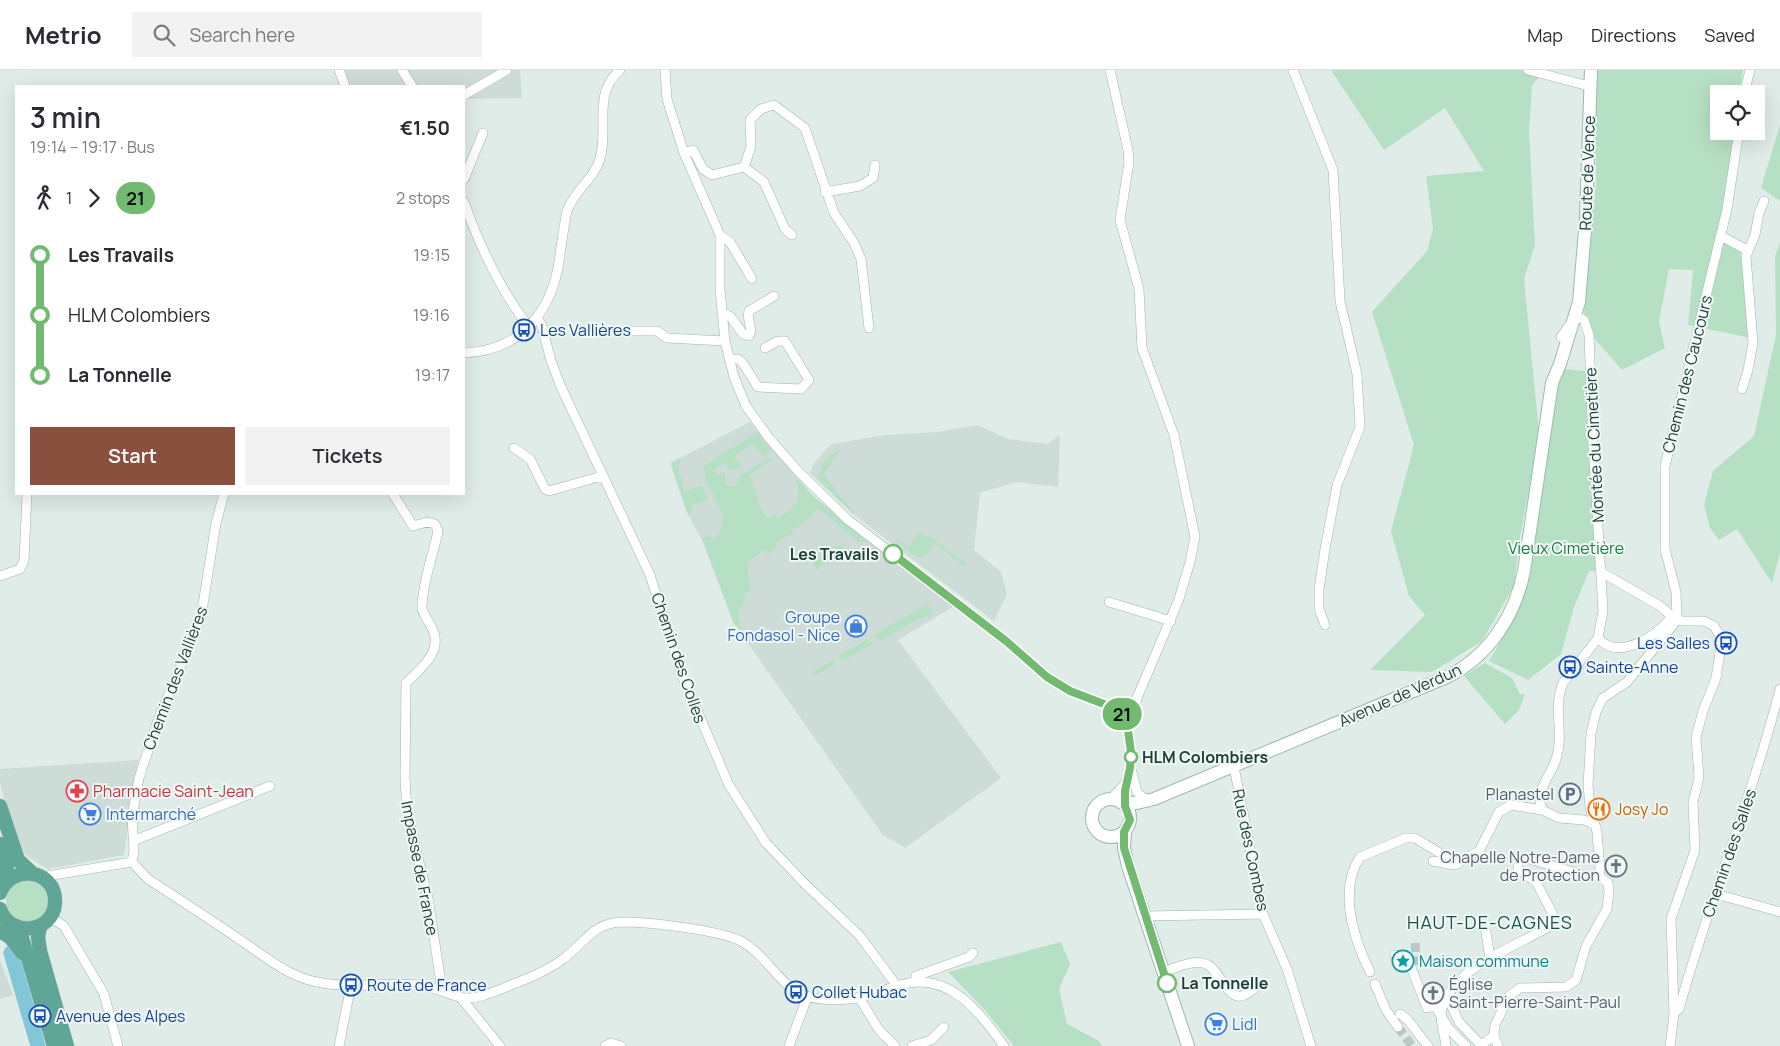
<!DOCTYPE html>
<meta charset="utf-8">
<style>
:root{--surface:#fff;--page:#f2f2f3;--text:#2b2b33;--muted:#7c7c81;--line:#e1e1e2;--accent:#8a503e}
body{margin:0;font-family:Manrope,sans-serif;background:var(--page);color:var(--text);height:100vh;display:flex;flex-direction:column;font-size:19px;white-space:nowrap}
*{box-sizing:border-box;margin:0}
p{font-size:16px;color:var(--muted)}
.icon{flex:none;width:28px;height:28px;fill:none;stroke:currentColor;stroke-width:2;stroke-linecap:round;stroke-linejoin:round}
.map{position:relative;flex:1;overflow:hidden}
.sheet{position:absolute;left:15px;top:15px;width:450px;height:410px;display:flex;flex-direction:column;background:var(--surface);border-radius:0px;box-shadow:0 5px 20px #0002}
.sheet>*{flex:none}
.badge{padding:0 10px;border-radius:16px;font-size:18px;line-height:32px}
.buttons{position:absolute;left:1710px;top:15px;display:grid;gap:10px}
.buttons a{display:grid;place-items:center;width:55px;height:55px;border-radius:0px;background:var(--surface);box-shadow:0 5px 20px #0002;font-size:25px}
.map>.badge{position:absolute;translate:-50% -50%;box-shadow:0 0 0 2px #fff}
.legs{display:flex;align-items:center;gap:8px;height:55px;padding:0 15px;font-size:16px}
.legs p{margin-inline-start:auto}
.summary{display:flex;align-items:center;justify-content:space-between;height:85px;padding:0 15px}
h1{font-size:28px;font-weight:600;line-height:38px}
.cta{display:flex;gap:10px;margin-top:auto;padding:10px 15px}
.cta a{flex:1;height:58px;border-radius:0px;background:var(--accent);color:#fff;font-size:20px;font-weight:600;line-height:58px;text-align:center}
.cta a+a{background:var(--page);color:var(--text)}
ul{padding:0 15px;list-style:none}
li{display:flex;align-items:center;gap:18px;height:60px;font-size:19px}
li i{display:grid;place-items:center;width:8px;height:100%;margin:0 6px;background:currentColor}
li i::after{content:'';width:12px;height:12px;margin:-6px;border:4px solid;border-radius:50%;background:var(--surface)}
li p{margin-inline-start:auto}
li:first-child i{background:linear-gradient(#0000 50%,currentColor 0)}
li:last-child i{background:linear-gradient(currentColor 50%,#0000 0)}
header{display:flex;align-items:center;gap:30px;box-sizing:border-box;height:70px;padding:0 25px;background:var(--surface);border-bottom:1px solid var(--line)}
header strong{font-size:24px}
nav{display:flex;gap:28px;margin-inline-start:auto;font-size:18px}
.search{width:350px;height:45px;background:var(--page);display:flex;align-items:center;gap:12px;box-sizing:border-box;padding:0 18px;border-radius:0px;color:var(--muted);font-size:19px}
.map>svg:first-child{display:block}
.built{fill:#cddcd6}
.green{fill:#b6e0c3}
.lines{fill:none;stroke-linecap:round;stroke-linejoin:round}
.river{stroke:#81c7d8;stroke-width:15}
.street-tunnel{stroke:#b8c9c4;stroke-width:9;stroke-dasharray:9 4.5;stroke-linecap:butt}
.street-casing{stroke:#a1b4af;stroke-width:10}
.secondary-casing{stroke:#9cb9b0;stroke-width:14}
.primary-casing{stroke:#c0c9c7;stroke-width:15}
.street{stroke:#fff;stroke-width:9}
.secondary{stroke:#fff;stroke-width:12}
.primary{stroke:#5fa697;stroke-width:14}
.line-1-casing{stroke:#fff;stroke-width:11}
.line-1{stroke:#72ba6f;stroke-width:8}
.stop-1-dot{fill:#fff;stroke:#72ba6f;stroke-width:2.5}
.labels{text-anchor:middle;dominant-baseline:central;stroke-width:4;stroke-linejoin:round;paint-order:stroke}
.street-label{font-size:16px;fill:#1e3e37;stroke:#f0f8f5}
.transit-label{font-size:16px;fill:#164399;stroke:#f0f8f5;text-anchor:start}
.park-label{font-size:16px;fill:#247948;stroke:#f0f8f5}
.stop-label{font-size:16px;font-weight:bold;fill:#1e3e37;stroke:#f0f8f5;text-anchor:start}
.shop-label{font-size:16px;fill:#366cbe;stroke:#f0f8f5;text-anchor:start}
.health-label{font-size:16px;fill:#be3a42;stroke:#f0f8f5;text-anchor:start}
.service-label{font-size:16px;fill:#4e5e75;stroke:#f0f8f5;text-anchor:end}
.food-label{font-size:16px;fill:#c56008;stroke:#f0f8f5;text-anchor:start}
.worship-label{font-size:16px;fill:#5b616d;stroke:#f0f8f5;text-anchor:end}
.culture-label{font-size:16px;fill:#0d838f;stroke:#f0f8f5;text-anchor:start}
.neighbourhood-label{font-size:18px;letter-spacing:1px;fill:#185246;stroke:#f0f8f5}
</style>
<header>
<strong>Metrio</strong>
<div class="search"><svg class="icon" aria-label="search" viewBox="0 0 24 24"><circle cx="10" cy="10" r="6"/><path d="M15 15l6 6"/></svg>Search here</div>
<nav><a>Map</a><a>Directions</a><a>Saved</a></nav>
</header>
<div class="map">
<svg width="1780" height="976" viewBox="0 0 1780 976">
<rect width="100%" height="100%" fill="#dfece7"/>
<path class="built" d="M345 0H520L522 28 464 29V16H350Z
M750 352 813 426 956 535 898 570 1001 708 905 778 882 764 733 552 702 470 686 441 670 393Z
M977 355 1008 369 1047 374 1060 365 1058 417 1016 412 980 423 974 480 1001 502 1007 524 994 551 853 444 810 403 814 393 831 374 885 365 938 362Z
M138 690 124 785 48 799 28 787 17 774 0 713V699Z
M0 890 13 925 0 929Z"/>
<path class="green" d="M1331 0H1545L1532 15 1529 61 1535 175 1524 209 1539 363 1519 473 1514 516 1482 571 1432 602 1370 600 1425 545 1409 526 1391 461 1414 375 1372 242 1427 181 1433 159 1426 106 1484 101 1445 38 1384 80Z
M1596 0H1743L1739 24H1719V61H1734L1721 163 1739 174 1751 268 1688 255 1693 200 1669 199 1659 252 1665 278 1622 300 1594 268 1584 242 1596 114Z
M1780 55V131L1761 118Z
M1780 173V483L1772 513 1737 459 1719 470 1710 458 1704 435 1713 401 1754 366 1776 265 1775 186Z
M1564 299 1585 301 1598 485 1595 501H1589L1574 537 1561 584 1528 610 1489 591 1515 547 1527 516 1557 321Z
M757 362 771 380 763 386 752 373 734 387 736 391 742 392 738 400 728 399 724 393 713 400 717 406 725 401V415L734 417 740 405 770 388 772 390 750 405 760 436 767 449 773 445 778 449C793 436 804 432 796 411L799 410 813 426 868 473 856 470 819 439 812 444 811 447 792 461 793 463 775 474 777 477 767 485 764 480 747 493 751 521 747 522 738 544 741 562 733 551 703 469 709 465 713 470 719 465 724 447 705 409 704 396Z
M840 380 824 404 838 424 855 442 853 444 819 410C821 395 826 386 840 380Z
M682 388 678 397 684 422 702 415 708 430 691 435 692 441 689 446 671 394Z
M919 462 932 468 966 494 965 497 935 473 924 487H916L896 470 897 468 909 477Z
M848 473 817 500 812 493 831 478Z
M927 534 933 542 879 571 875 564Z
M868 569 873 574 842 591 838 587Z
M833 590 836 594 815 606 812 602Z
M1485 593 1512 608 1520 624H1525L1519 640 1505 654 1464 606Z
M6 831a21 21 0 1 1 42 0a21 21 0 1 1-42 0Z
M1061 872 1070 894 1059 919 1067 954 1099 971 1102 976H1014L983 938 948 902Z"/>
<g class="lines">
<path class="river" d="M11 883 38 976"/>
<path class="street-tunnel" d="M1415 873 1417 898
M1398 957 1412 976"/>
<g class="street-casing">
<path id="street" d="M339 0 345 16
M402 0 412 16
M665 0 667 29 684 83 720 165V220L725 271 734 307 746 336 769 368 798 401 847 449 1006 571 1047 607 1070 621 1109 636 1121 644 1127 653 1131 682V698L1125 714 1110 730
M1110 0 1128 80 1129 92 1120 150 1139 219 1142 278 1174 365 1195 467 1190 492 1179 529 1137 628 1132 650 1127 653
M1293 0 1333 100 1340 231 1357 304 1360 357 1337 415 1325 479 1319 520V539L1325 555
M1528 0 1589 16
M1744 24 1750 0
M464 25 507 0
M684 83 693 80 703 99 712 105 744 97 751 77 750 50 761 39 774 35 805 58 834 143 854 173 861 189 869 258
M744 97 764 112 785 159 792 165
M464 109 483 63
M825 122 860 116 873 108 875 95
M464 132C480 177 499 218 528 256
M720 165 730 172 752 209
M1721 166 1747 180
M722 244 730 246 743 264 749 266C754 258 746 250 749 241L774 226
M537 247 542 256 551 291 561 317 650 505 682 605 729 715 766 773 805 814 859 865 897 916
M621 261H657L667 268 725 271
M464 283C516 281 548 248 558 198 561 179 563 160 567 141 574 121 594 109 600 89 609 58 592 24 620 0
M729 289H738L742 292 758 317 801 319 809 310 785 271H778L765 278
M1742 319 1748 300 1753 273 1746 186 1755 165 1759 143 1764 131
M514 378 530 389 545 419 549 421 602 406
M393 424 413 456 427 452 435 454 438 461C433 486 423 510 422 536 421 542 428 550 431 556 445 581 422 597 406 613L405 708 407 743 428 828 442 920
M1601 502 1660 536 1674 548 1682 551H1704L1714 556 1722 569 1716 608 1703 641 1696 667 1699 707 1693 733 1695 780 1671 849 1674 944 1670 976
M0 506 20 499 24 491 27 424
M1109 532 1171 551
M1598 568C1619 592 1656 566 1672 547
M1234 697 1263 844 1287 899 1311 976
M1131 699 1137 722 1147 731
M1542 740C1534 721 1551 706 1556 689 1565 664 1552 639 1563 613L1598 568 1603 541 1593 374 1589 265 1584 250 1576 246 1561 267
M133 771 270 716
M1433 791 1454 795 1479 781 1499 742 1511 735 1542 740 1559 748 1584 750 1595 755
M132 792 148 809C177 828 205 846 233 865 259 882 286 906 317 912 350 919 385 912 418 915 434 916 445 924 460 927 476 931 496 921 511 915 529 908 547 901 563 889 584 874 592 853 622 852 648 852 719 860 741 871 772 888 782 927 821 929 856 932 868 925 900 915 949 900 979 942 1004 976
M132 792 134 781 132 747 139 708 158 650 201 547 216 453 224 424
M1598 806 1600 801 1597 762 1590 737 1588 715 1591 664 1596 642 1603 628 1627 612 1673 555 1677 545 1676 522 1665 479V396L1727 139 1739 61
M41 807 132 792
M1716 824 1780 842
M1145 846 1263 844
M50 847 64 856 104 924 118 976
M1486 862 1490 889
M1395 885 1407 887 1427 938 1435 936 1449 959 1466 976
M1163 902C1175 898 1194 889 1206 894 1224 901 1229 948 1258 914
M1370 902C1354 869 1338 821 1360 787L1406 768H1415L1458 794
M915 912 916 906 969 887 973 883
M1375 914 1386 940 1398 957
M461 928 500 976
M1448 928 1459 952 1481 975 1494 966
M860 929 879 960 895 976
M1674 943 1679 939C1709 831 1752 728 1780 619
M1400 944 1407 949 1428 976
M339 976 351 915
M605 976 611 973 621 976
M789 976 807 928
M912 976 931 970 944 957
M1446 976C1445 967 1441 955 1441 945 1445 898 1522 875 1555 853V848L1536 812 1518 799V790L1526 788 1590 807 1598 806
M1498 976 1494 966 1495 955 1509 926 1520 918 1566 917 1576 910 1586 876 1607 839 1609 822 1608 813 1598 806"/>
</g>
<g class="secondary-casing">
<path id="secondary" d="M1092 748a19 19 0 1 1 38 0a19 19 0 1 1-38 0Z
M1120 732 1137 733 1154 729 1447 607C1489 586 1515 546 1524 501L1552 313 1560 294 1579 232 1586 148 1591 0
M1125 762 1124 778 1128 796 1188 976"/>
</g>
<g class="primary-casing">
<path id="primary" d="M0 736 18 790 32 803
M0 774 7 796 5 813
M0 823C11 793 57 799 55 833 53 864 9 867 0 839
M40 856 38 867 40 881 67 976
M16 857 22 868 54 976
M0 861 10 867 22 883"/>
</g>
<use href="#street" class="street"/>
<use href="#secondary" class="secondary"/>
<use href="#primary" class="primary"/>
</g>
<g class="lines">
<g class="line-1-casing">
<path id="line-1" d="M893 484 1006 571 1047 607 1070 621 1109 636 1121 644 1127 653 1131 682 1130 698 1125 721V736L1130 750 1124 762V778L1167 913"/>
</g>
<use href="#line-1" class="line-1"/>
</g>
<defs>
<g id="bus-ring" transform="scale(1.125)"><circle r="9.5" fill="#f0f8f5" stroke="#1a4fb4" stroke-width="1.5"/><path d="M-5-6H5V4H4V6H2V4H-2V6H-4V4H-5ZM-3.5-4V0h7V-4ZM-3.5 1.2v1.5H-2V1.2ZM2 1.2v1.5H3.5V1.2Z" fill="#1a4fb4"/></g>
<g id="shop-ring" transform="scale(1.125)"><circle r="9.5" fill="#f0f8f5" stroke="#3f7fe0" stroke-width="1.5"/><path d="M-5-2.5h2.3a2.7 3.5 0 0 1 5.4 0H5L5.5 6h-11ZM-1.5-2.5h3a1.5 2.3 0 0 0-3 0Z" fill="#3f7fe0"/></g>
<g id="pharmacy-ring" transform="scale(1.125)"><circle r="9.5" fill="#f0f8f5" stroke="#e0444e" stroke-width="1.5"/><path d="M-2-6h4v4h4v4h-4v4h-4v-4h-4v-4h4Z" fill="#e0444e"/></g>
<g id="parking-ring" transform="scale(1.125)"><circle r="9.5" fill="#f0f8f5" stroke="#5c6f8a" stroke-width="1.5"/><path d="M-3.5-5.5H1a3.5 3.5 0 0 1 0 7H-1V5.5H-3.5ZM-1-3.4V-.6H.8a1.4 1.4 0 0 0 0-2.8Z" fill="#5c6f8a"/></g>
<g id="restaurant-ring" transform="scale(1.125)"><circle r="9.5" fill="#f0f8f5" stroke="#e8710a" stroke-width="1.5"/><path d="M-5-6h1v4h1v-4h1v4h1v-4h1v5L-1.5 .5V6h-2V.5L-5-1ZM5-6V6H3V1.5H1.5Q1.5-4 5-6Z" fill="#e8710a"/></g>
<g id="supermarket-ring" transform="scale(1.125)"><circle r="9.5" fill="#f0f8f5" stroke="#3f7fe0" stroke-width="1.5"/><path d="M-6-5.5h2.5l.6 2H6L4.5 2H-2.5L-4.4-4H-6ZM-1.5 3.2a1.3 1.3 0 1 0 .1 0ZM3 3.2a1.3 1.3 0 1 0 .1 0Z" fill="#3f7fe0"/></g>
<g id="church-ring" transform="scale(1.125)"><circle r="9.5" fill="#f0f8f5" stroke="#6b7280" stroke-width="1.5"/><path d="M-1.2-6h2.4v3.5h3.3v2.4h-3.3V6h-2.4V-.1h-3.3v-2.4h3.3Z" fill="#6b7280"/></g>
<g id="sight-ring" transform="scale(1.125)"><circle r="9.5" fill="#f0f8f5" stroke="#0f9aa8" stroke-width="1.5"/><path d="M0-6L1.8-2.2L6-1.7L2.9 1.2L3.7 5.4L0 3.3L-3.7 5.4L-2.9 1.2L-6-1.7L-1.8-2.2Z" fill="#0f9aa8"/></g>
</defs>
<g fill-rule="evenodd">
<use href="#bus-ring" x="524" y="260"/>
<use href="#shop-ring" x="856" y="556"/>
<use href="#bus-ring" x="1726" y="573"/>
<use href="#bus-ring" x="1570" y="597"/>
<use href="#pharmacy-ring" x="77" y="721"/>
<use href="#parking-ring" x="1570" y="724"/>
<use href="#restaurant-ring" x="1599" y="739"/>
<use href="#supermarket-ring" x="90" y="744"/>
<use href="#church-ring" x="1616" y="796"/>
<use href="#sight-ring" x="1403" y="891"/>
<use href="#bus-ring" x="351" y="915"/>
<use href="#bus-ring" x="796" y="922"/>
<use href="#church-ring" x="1433" y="923"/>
<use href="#bus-ring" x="40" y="946"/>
<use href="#supermarket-ring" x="1216" y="954"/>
</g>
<g class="stop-1-dot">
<circle cx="893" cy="484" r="9"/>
<circle cx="1131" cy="687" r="6"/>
<circle cx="1167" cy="913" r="9"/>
</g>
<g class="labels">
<g class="street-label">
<text transform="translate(1587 103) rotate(-88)">Route de Vence</text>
<text transform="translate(1687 304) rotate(-76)">Chemin des Caucours</text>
<text transform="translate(1594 375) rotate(-93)">Montée du Cimetière</text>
<text transform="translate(679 588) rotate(71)">Chemin des Colles</text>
<text transform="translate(175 608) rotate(-69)">Chemin des Vallières</text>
<text transform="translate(1400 625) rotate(-24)">Avenue de Verdun</text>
<text transform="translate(1251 780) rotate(78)">Rue des Combes</text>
<text transform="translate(1729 783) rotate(-71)">Chemin des Salles</text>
<text transform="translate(420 798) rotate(79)">Impasse de France</text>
</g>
<g class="transit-label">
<text x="540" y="260">Les Vallières</text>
<text x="1710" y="573" text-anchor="end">Les Salles</text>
<text x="1586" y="597">Sainte-Anne</text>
<text x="367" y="915">Route de France</text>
<text x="812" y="922">Collet Hubac</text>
<text x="56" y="946">Avenue des Alpes</text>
</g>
<g class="park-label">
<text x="1566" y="478">Vieux Cimetière</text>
</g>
<g class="stop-label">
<text x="879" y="484" text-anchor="end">Les Travails</text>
<text x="1142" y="687">HLM Colombiers</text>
<text x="1181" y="913">La Tonnelle</text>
</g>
<g class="shop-label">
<text x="840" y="547" text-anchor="end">Groupe<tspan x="840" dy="18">Fondasol - Nice</tspan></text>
<text x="106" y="744">Intermarché</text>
<text x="1232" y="954">Lidl</text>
</g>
<g class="health-label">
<text x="93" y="721">Pharmacie Saint-Jean</text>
</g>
<g class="service-label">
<text x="1554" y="724">Planastel</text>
</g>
<g class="food-label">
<text x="1615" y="739">Josy Jo</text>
</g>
<g class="worship-label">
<text x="1600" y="787">Chapelle Notre-Dame<tspan x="1600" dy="18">de Protection</tspan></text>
<text x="1449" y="914" text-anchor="start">Église<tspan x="1449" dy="18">Saint-Pierre-Saint-Paul</tspan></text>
</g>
<g class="culture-label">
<text x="1419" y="891">Maison commune</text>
</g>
<g class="neighbourhood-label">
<text x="1490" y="852">HAUT-DE-CAGNES</text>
</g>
</g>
</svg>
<div class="buttons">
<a><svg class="icon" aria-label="locate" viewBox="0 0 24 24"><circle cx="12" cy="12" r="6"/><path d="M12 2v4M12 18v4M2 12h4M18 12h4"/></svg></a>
</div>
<b class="badge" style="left:1122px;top:644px;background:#72ba6f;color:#111">21</b>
<section class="sheet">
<div class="summary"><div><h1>3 min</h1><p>19:14 – 19:17 · Bus</p></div><b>€1.50</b></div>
<div class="legs"><svg class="icon" aria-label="walk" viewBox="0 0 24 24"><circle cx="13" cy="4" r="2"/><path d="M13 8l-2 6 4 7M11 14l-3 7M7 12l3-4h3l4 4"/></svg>1<svg class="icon" aria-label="forward" viewBox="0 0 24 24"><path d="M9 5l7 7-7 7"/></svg><b class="badge" style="background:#72ba6f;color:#111">21</b><p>2 stops</p></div>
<ul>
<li><i style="color:#72ba6f"></i><b>Les Travails</b><p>19:15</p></li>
<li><i style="color:#72ba6f"></i><span>HLM Colombiers</span><p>19:16</p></li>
<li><i style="color:#72ba6f"></i><b>La Tonnelle</b><p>19:17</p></li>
</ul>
<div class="cta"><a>Start</a><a>Tickets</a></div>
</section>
</div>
